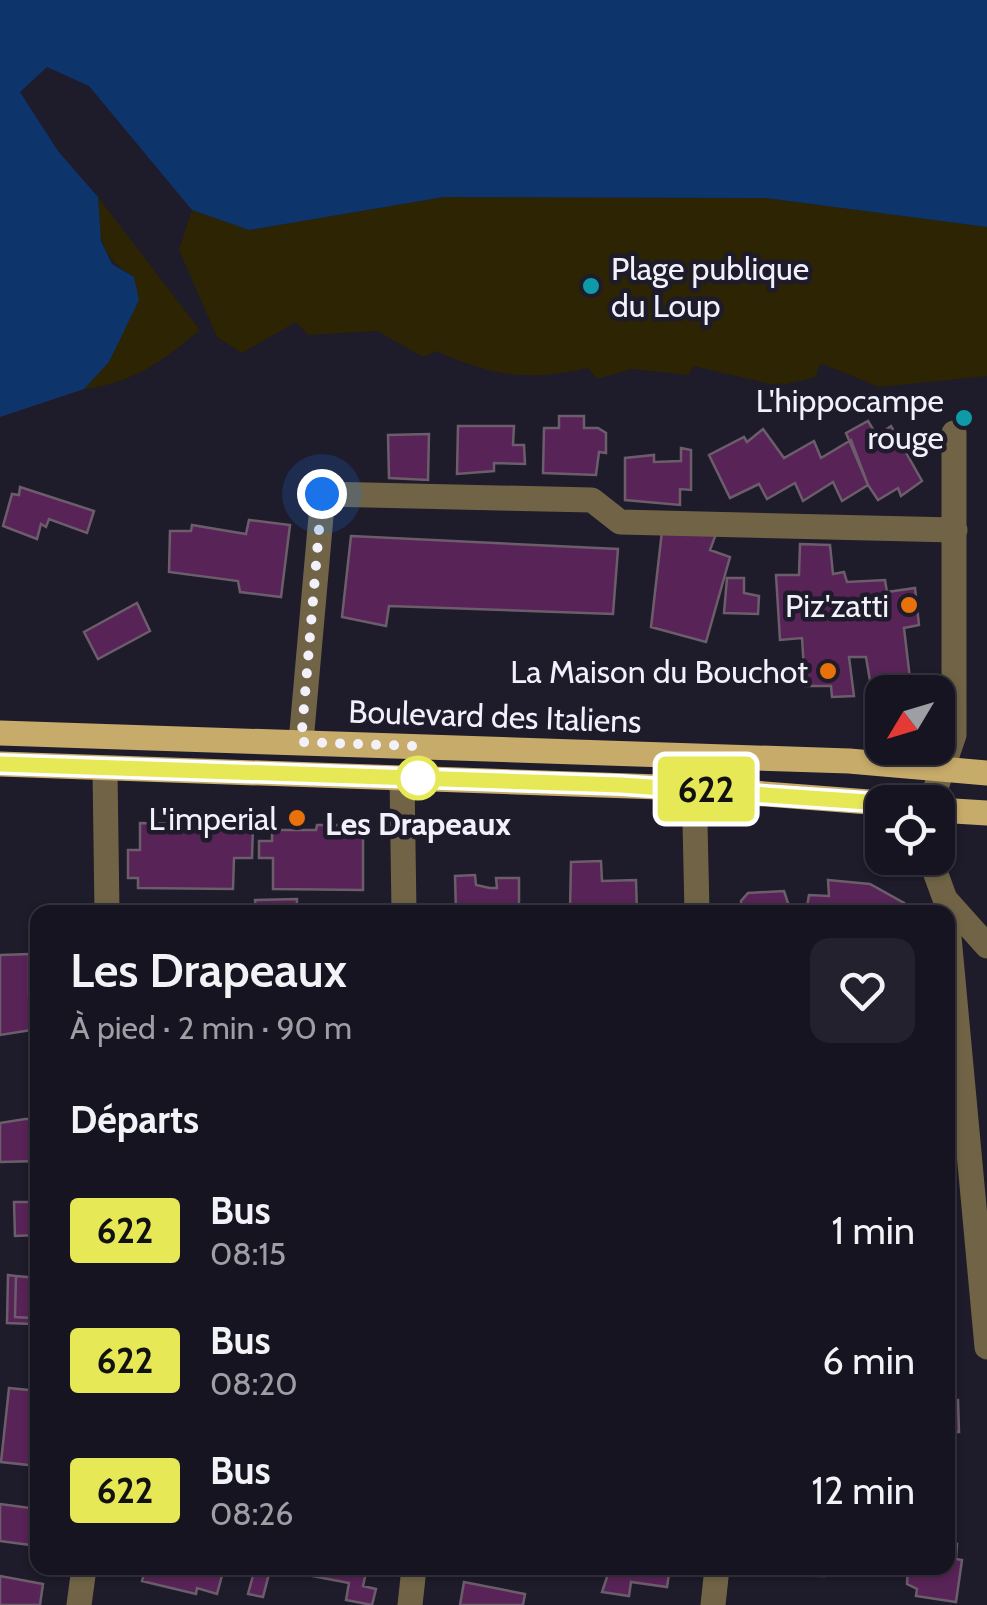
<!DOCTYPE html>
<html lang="fr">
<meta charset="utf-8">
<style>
:root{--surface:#161420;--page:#23212d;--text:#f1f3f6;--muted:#9e9ea5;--line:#35333e}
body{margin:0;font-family:Cabin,sans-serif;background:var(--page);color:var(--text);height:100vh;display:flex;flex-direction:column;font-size:38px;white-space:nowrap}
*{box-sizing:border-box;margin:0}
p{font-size:32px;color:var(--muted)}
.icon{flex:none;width:55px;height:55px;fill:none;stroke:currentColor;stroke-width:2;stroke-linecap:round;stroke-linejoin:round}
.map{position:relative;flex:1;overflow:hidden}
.details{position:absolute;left:30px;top:905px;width:925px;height:670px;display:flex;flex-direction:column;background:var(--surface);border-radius:20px;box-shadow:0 2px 8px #0004,0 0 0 2px var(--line)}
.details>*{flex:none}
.badge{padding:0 20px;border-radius:8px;font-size:35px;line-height:65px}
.needle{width:65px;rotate:232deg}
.controls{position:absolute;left:865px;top:675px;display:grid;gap:20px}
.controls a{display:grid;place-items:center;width:90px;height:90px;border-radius:20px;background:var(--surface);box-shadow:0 2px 8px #0004,0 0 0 2px var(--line);font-size:50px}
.you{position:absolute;width:50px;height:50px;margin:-25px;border:8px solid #fff;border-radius:50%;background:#1a73e8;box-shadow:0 0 0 15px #1a73e833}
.map>.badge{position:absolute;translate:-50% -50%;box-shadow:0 0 0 5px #fff}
h2{padding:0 40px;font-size:38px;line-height:90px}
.round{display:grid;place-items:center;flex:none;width:105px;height:105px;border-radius:20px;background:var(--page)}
.summary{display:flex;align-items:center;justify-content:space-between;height:170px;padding:0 40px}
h1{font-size:48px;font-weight:600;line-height:75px}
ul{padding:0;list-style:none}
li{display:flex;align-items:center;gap:30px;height:130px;padding:0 40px}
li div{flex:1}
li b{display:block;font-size:38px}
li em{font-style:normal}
li .badge{min-width:110px;font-weight:700;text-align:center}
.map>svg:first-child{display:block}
.sand{fill:#2c2403}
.water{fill:#0d356c}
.building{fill:#582356;stroke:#6c5d6b;stroke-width:2.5}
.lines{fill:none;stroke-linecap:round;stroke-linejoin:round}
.minor{stroke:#716446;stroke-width:25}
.major{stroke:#c7ab6a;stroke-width:25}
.line-casing{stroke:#fff;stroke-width:22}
.line{stroke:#e7e856;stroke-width:15}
.walk{stroke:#f2f0fa;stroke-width:10;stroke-dasharray:0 18}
.culture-dot{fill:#0f9aa8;stroke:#1e1b2a;stroke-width:4}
.food-dot{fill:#e8710a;stroke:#1e1b2a;stroke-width:4}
.stop-dot{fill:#fff;stroke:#e7e856;stroke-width:5}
.labels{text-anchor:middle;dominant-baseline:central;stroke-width:9;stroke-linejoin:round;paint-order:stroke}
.poi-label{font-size:32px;fill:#f2f0fa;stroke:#1e1b2a;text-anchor:end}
.street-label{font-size:32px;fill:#f2f0fa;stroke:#1e1b2a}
.stop-label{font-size:32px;font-weight:bold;fill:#f2f0fa;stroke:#1e1b2a}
</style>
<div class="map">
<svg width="987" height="1605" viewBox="0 0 987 1605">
<rect width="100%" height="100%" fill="#1e1b2a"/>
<path class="sand" d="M98 197 200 330C162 361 134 383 84 389L109 362 134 277C97 255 100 236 98 197Z
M444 197 766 198 987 227V376L879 387 820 363 816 377 779 386 693 366 689 375 632 369 597 379 588 368C528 382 493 376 436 351L423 357 377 331 308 335 296 322 242 353 217 337 179 250 192 210 249 230Z"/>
<path class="water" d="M0 0H987V227L766 198 444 197 249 230 192 210 89 86 47 67 20 92 58 151 98 197 101 241 112 264 134 277 139 300 109 362 84 389 0 417Z"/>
<path class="building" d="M559 416H584V428H598L606 433V453L599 452 596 475 543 473 544 428H559Z
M868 421 877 436 891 426 922 481 901 496 898 488 878 500 868 485 846 433Z
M458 426H514L513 445H524L525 464 494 463V471L457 474Z
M763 429 784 458 814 441 821 458 851 440 868 485 842 501 833 482 803 501 795 483 767 499 759 484 730 498 709 455 744 437 747 442Z
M429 434 428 480 389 478 388 435Z
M681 448 691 450V490L680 489V505L625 500V458L654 455V462L681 461Z
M20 487 94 511 87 533 49 519 46 527 41 524 37 539 3 526 12 494 19 495Z
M249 520 290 525 281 597 240 592 238 581 169 572 170 531H191L192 525 246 534Z
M662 531 716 534 710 550 730 557 706 642 651 627Z
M351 536 618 549 613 614 389 606 386 626 342 617Z
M800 544 830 545 833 574 844 572 847 582 885 580 887 592 915 588 919 625 904 628 911 687H871L866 657H849L854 696 832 697 831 686H805L802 638 780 640 776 575H799Z
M727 578H744V593L759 596 758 614 724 613Z
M137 603 150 631 98 659 84 632Z
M140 823 253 825 252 858H234L233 889 138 888V878H128V850H140Z
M317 825H363V890L273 889V858H259V841H272V830H316Z
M601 861 602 881 636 880 637 912H553L570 909 571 862Z
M475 875 476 885 490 888H497L496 878H519V912H456L455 876Z
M828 880 870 884 904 903 901 907 906 912H806L809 895 829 896Z
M784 891 791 912H742L741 901 748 893Z
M297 899V912H256L255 900Z
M29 954V995H38V1029L0 1035V955Z
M29 972H38V995H29Z
M25 1119H38V1161L0 1162V1123Z
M14 1202H38V1235L15 1236Z
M8 1275 16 1276 15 1317 31 1318V1324L7 1323Z
M16 1276 38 1278V1348H30L31 1318 15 1317Z
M9 1388 38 1391V1466L1 1462Z
M948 1400H958L959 1432H948Z
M0 1504 38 1509V1546L0 1541Z
M948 1544H957L956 1559 962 1560 956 1602 916 1596 917 1589 907 1584 908 1568H948Z
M224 1568 217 1594 197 1588 196 1594 142 1581 144 1574 124 1569Z
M255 1568 270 1570 263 1597 248 1594Z
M308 1568H367L363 1586 376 1589 372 1605 346 1600 349 1583 307 1575Z
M610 1568H670L667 1587 631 1582 629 1596 602 1592Z
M777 1568H824V1576L777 1575Z
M0 1576 43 1584 40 1605H0Z
M464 1582 525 1594 523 1605H460Z"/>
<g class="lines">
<path class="minor" d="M301 742 323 494 592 500 620 522 955 530
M105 771 107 912
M402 778 404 912
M688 788 695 823 697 912
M931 802 954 735V433
M930 858 945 899 987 946
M948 926 987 1347
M79 1605 84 1568
M410 1605 414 1568
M713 1605 717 1568"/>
<path class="major" d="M0 733 849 761 987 773
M0 764 688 788 882 803
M938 810 987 813"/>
</g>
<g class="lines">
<g class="line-casing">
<path id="line" d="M0 764 621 785 882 803"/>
</g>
<use href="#line" class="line"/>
<path class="walk" d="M322 494 301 742 413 746 418 778"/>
</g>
<g class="culture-dot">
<circle cx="591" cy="286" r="10"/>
<circle cx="964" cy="418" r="10"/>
</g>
<g class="food-dot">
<circle cx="909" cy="605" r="10"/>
<circle cx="828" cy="671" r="10"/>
<circle cx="297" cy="818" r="10"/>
</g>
<circle class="stop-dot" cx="418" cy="778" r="20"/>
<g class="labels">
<g class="poi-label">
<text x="611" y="268" text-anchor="start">Plage publique<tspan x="611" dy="37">du Loup</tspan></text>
<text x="944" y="400">L'hippocampe<tspan x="944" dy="37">rouge</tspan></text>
<text x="889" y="605">Piz'zatti</text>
<text x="808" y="671">La Maison du Bouchot</text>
<text x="277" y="818">L'imperial</text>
</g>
<g class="street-label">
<text transform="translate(495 716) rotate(2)">Boulevard des Italiens</text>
</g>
<g class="stop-label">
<text x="418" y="823">Les Drapeaux</text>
</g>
</g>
</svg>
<div class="controls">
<a><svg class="needle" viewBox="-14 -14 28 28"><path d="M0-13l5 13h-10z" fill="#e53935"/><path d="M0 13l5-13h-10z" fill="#9e9ea5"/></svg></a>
<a><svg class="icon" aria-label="locate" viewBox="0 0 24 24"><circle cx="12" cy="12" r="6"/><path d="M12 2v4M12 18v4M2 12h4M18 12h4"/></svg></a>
</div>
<div class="you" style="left:322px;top:494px"></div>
<b class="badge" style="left:706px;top:789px;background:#e7e856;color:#111">622</b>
<section class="details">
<div class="summary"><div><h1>Les Drapeaux</h1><p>À pied · 2 min · 90 m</p></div><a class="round"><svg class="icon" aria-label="heart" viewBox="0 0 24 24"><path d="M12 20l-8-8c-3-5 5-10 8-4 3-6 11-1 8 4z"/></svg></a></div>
<h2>Départs</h2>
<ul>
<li><span class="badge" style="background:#e7e856;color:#111">622</span><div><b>Bus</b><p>08:15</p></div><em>1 min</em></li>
<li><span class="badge" style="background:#e7e856;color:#111">622</span><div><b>Bus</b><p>08:20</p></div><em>6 min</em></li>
<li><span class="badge" style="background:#e7e856;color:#111">622</span><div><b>Bus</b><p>08:26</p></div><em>12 min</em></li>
</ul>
</section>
</div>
